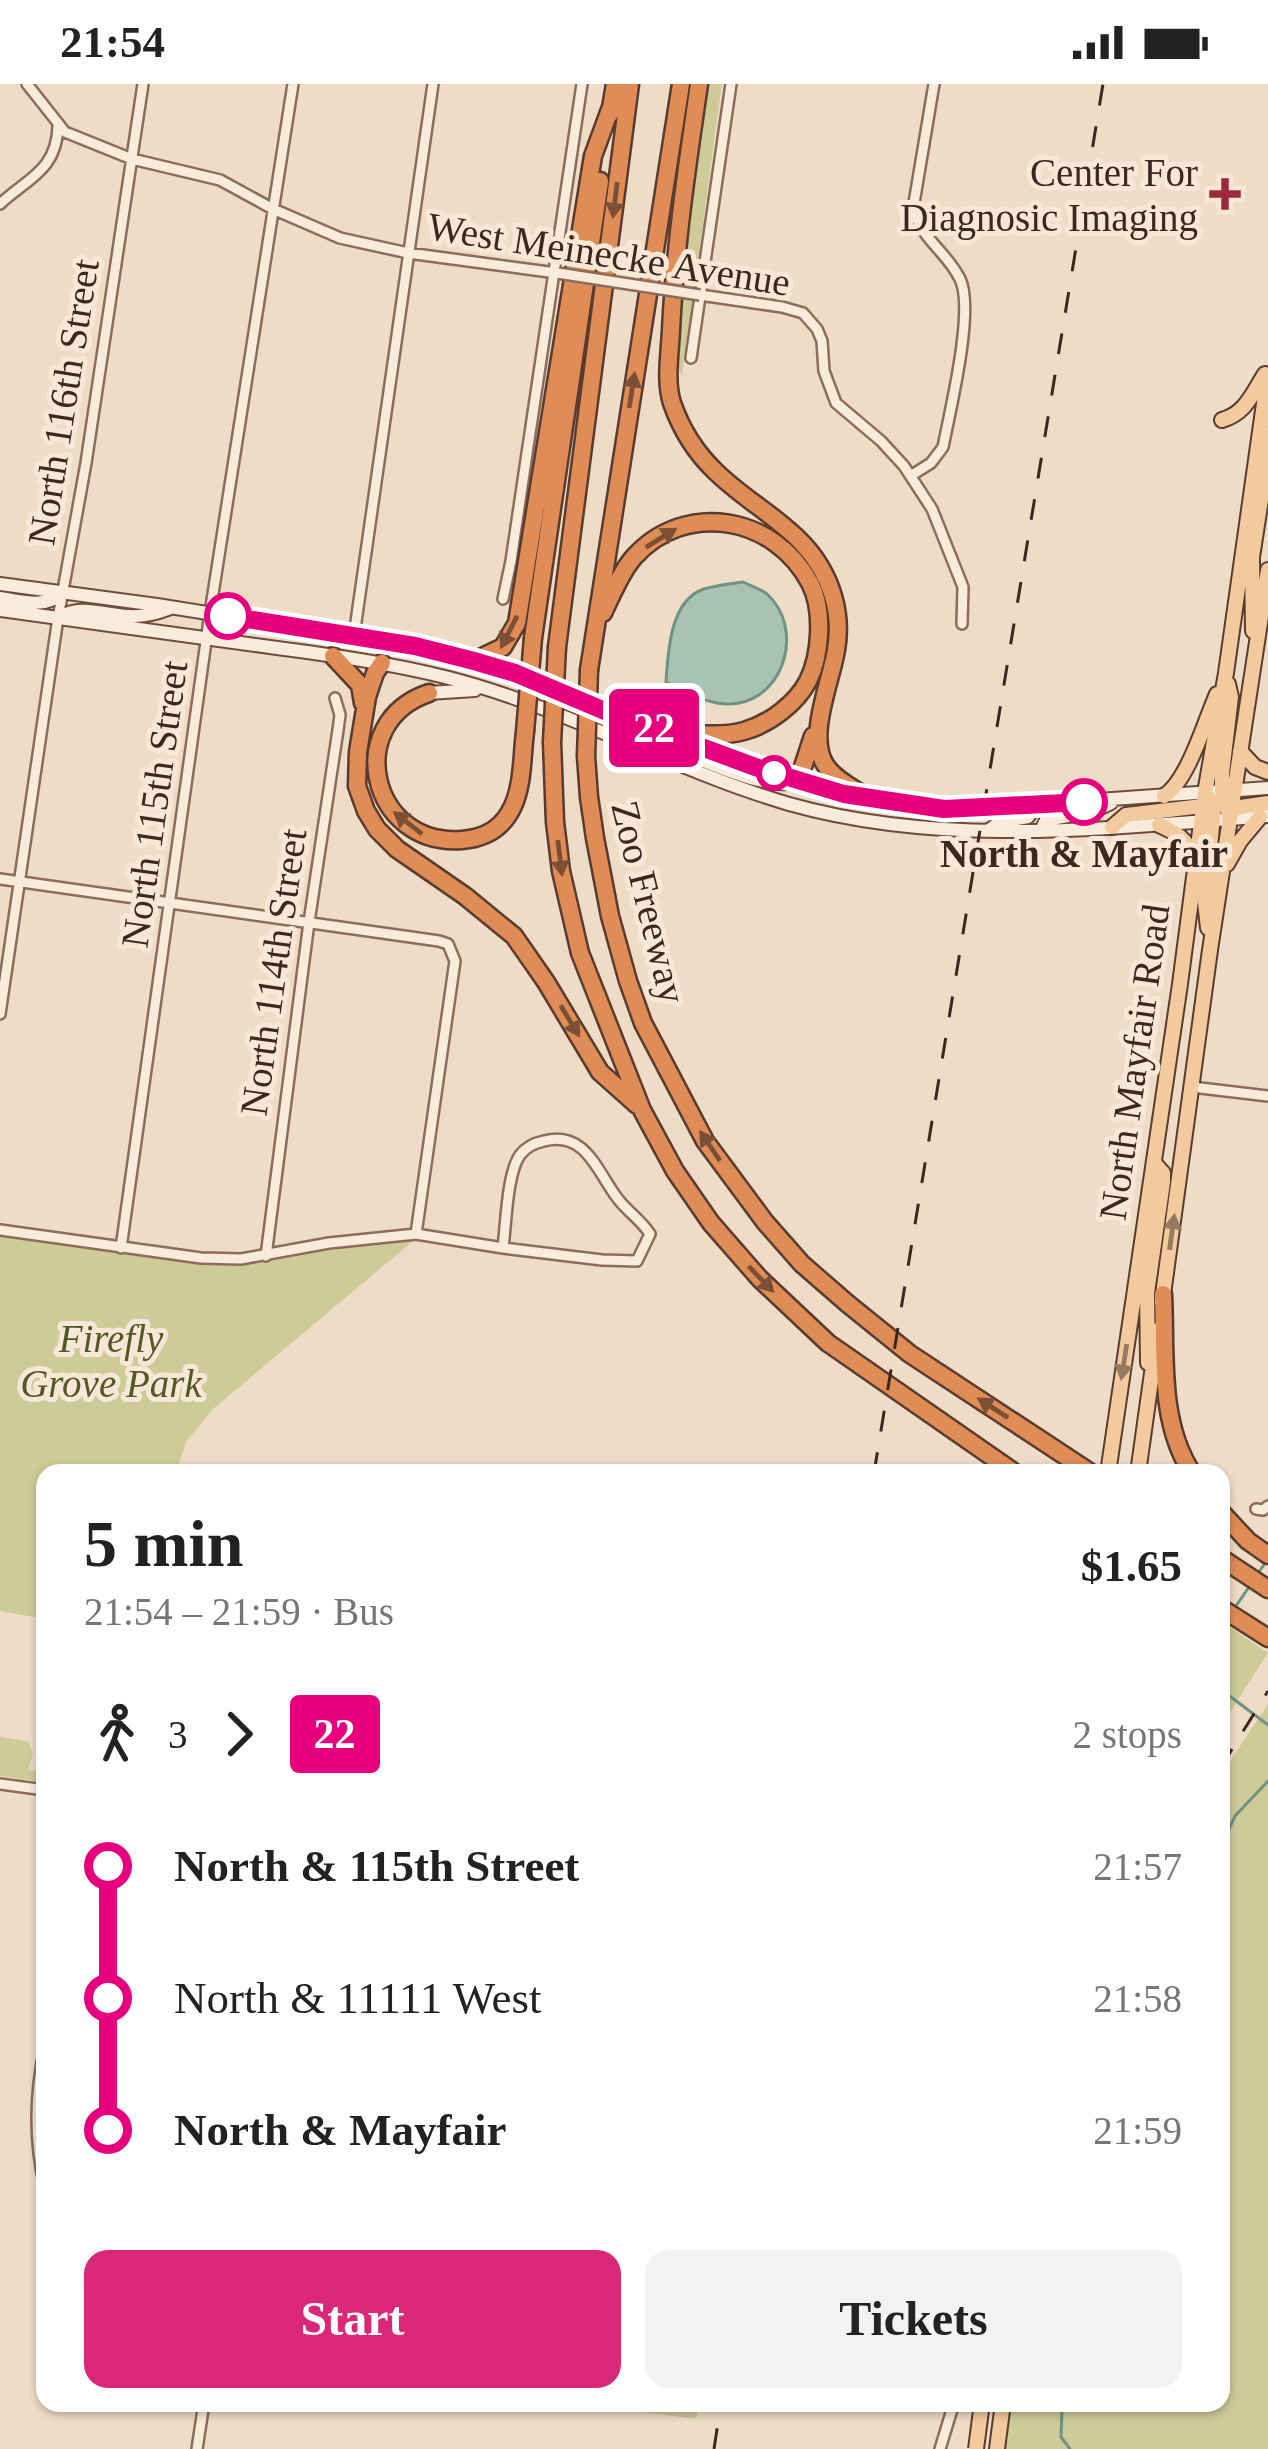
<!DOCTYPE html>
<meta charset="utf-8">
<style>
:root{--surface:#fff;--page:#f2f2f2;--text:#222;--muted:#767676;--accent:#db2777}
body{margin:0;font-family:Georgia,serif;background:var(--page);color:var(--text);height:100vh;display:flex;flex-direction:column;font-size:45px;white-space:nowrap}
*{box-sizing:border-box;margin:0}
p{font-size:39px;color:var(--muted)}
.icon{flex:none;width:66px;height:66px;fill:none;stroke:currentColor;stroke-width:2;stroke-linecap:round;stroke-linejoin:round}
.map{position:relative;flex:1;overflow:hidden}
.panel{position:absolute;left:36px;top:1380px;width:1194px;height:948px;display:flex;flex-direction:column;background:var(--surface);border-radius:24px;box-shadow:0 3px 9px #0004}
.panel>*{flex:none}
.badge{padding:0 24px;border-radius:9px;font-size:42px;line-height:78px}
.map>.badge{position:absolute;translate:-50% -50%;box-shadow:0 0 0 6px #fff}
.legs{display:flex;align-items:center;gap:18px;height:132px;padding:0 48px;font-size:39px}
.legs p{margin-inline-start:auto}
.summary{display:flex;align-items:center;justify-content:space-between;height:204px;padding:0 48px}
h1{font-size:66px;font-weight:700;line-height:90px}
.action{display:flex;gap:24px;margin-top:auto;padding:24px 48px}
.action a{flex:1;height:138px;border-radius:24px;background:var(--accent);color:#fff;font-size:48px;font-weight:700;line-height:138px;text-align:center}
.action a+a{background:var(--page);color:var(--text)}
ul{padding:0 48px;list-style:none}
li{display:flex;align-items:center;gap:42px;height:132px;font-size:45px}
li i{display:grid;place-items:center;width:18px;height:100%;margin:0 15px;background:currentColor}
li i::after{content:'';width:30px;height:30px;margin:-15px;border:9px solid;border-radius:50%;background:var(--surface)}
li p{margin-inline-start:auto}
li:first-child i{background:linear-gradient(#0000 50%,currentColor 0)}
li:last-child i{background:linear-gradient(currentColor 50%,#0000 0)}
.status{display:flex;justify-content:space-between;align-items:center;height:84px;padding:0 60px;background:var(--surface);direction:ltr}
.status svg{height:33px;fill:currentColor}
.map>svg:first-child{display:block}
.green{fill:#cecb99}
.water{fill:#a8c3b6;stroke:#6e9283;stroke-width:3}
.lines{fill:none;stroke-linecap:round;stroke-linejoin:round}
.stream{stroke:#6e9283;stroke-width:3}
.minor-casing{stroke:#8b6d5b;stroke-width:14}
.secondary-casing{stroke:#6d4e3e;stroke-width:16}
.primary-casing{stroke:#593c2f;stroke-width:18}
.motorway-casing{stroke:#593c2f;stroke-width:21}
.minor{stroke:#f9ebda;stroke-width:9}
.secondary{stroke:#f9ebda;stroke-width:12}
.primary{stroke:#f2ca9e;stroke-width:14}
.motorway{stroke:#df8c57;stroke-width:16}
.rail{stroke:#3b281f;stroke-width:3;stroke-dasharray:21 21;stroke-linecap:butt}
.minor-bridge-casing{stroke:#8b6d5b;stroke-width:14;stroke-linecap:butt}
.primary-bridge-casing{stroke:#593c2f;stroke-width:18;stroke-linecap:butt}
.motorway-bridge-casing{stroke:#593c2f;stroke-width:21;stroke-linecap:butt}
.minor-bridge{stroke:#f9ebda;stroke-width:9}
.primary-bridge{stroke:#f2ca9e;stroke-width:14}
.motorway-bridge{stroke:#df8c57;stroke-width:16}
.oneway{fill:#7d5035}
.oneway2{fill:#96795e}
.line-1-casing{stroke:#fff;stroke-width:27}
.line-1{stroke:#e6007e;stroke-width:18}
.poi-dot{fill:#9b2a3e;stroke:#f6e7d6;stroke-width:4.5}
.stop-1-dot{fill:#fff;stroke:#e6007e;stroke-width:6}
.labels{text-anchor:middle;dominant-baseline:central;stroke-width:10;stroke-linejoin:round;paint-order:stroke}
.poi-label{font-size:39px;fill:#3b281f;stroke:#f6e7d6;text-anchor:end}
.street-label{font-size:39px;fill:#3b281f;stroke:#f6e7d6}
.stop-label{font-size:39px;font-weight:bold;fill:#3b281f;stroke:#f6e7d6}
.park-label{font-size:39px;font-style:italic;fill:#545826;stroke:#f6e7d6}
</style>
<div class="status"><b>21:54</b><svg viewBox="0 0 49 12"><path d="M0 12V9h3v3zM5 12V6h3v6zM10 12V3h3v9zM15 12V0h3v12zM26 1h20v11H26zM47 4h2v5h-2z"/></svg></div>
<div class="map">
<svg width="1268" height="2365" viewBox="0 0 1268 2365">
<rect width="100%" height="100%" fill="#efdcc6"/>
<path class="green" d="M694 0H722L682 292 670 269 664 243 665 191Z
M0 1149 259 1179 363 1160 413 1157 213 1325 186 1358 176 1389H45V1535L0 1527Z
M1221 1537 1268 1569 1228 1631 1221 1623Z
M1268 1620V2365H1005L1011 2319H1221V1697L1234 1671Z
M0 1653 28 1657 33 1670 28 1686 40 1688 37 1697 0 1692Z
M570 2319H699L696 2335Z"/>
<path class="water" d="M743 498C751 502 762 505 768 511 803 544 786 610 739 619 713 624 688 609 666 598 668 568 670 516 704 505 716 501 730 500 743 498Z"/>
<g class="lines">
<path class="stream" d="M1256 1492 1268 1475
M1236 1522 1251 1500
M1221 1550 1227 1535
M1221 1598 1227 1610 1268 1641
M1221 1806 1228 1747 1235 1732 1268 1697
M1070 2365 1061 2353 1062 2326 1077 2319"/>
<g class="minor-casing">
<path id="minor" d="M27 0 65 48 132 75 220 96 273 125 340 154 408 169 564 190
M0 120C28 94 57 86 58 42
M700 211 782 223 803 229 817 245 822 257 824 287 836 319 881 357 904 382 932 425 963 503 962 540
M691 274 731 0
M912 391 931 379 943 363C950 327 975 225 960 195 947 168 922 156 913 125L934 0
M503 515 511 477 582 0
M354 552 433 0
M0 795 439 857 448 860 455 877 416 1150
M0 930 58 534 86 379 143 0
M1192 1003 1268 1012
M0 1146 201 1174 241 1175 329 1159 416 1150 503 1164 602 1176 637 1177 650 1150C641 1136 628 1128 618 1115 597 1088 586 1046 544 1057 534 1059 526 1063 520 1071 507 1089 506 1141 503 1164
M121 1164 210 529 293 0
M266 1172 309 838 338 646 340 631 335 614
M1256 1425 1263 1426 1268 1422
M0 1700 45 1706
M45 1963C35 2009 34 2057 45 2103
M197 2365 204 2319
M940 2365 954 2319"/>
</g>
<g class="secondary-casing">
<path id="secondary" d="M0 500 157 521 415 562 515 589 612 630 798 698 844 710 896 719 970 725 1268 704
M0 514C22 517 45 525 63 509
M0 526C90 539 180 550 270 563 330 571 390 579 449 594 566 624 673 686 789 720 945 764 1109 744 1268 732
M59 533C82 520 103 531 128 532 142 533 155 530 168 525
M429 609 475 606
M621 654C680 656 747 708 797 698
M989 746 1000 738 1028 733 1036 721
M1041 747 1046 736 1094 727 1111 719"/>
</g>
<g class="primary-casing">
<path id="primary" d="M1222 336C1246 329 1252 310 1265 290
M1253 547 1252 473 1266 383 1265 349
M1228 600 1231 613 1222 689V707L1229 731
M1240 667 1255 683 1268 688
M1205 709 1214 721 1205 818 1208 844
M1164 712C1188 697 1205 637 1217 610
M1227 725 1268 719
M1159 741C1175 748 1188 755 1193 773
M1112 743 1126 731 1211 721
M1227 780 1240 757 1260 733
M1162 1218 1210 866 1268 486
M1148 1279 1147 1209 1163 1098V1089L1154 1079
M1108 1389 1180 900 1205 709 1226 589 1268 291
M1138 1389 1158 1246
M997 2365 1003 2319"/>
</g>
<g class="motorway-casing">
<path id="motorway" d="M699 0C687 82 675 163 671 246 670 269 665 297 672 319 681 345 696 369 716 388 759 430 814 448 833 512 838 529 839 549 836 566 831 598 806 653 826 682 835 696 855 705 869 715
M610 30 615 0
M603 529C612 511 620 489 634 473 685 416 775 432 810 499 824 525 821 571 808 597 796 620 769 640 744 647 718 654 689 649 662 647
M533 554 600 97
M557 563 630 0
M333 572 360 601 363 619
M474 577 503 563 517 539 593 72 611 23
M382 579 375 589 367 613 358 668 357 702 366 727 377 745 397 765 465 812 514 852 546 898 600 988 637 1021
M589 586 681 0
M429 609C342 638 370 763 462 756 486 754 503 744 513 722 523 700 522 672 525 648
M552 658 555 738 561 787 580 869 642 1026 675 1087 711 1139 760 1195 828 1259 1015 1389
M586 672 589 713 595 754 610 832 628 897 643 939 705 1057 765 1138 802 1180 848 1220 910 1270 1091 1389
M798 698 813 652
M1163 1210C1166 1269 1158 1337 1192 1389
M1221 1428 1248 1457 1268 1471
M1221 1474 1268 1505
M1221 1524 1268 1554"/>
</g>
<use href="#minor" class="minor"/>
<use href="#secondary" class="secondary"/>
<use href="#primary" class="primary"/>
<use href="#motorway" class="motorway"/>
<path class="rail" d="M874 1389 1103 0
M1221 1683 1268 1607
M714 2365 721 2319
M977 2365 994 2319"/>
<g class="minor-bridge-casing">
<path id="minor-bridge" d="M564 190 700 211"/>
</g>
<g class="primary-bridge-casing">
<path id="primary-bridge" d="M976 2365 982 2319"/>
</g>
<g class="motorway-bridge-casing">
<path id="motorway-bridge" d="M525 648 533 554
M552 658 557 563
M586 672 589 586"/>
</g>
<use href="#minor-bridge" class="minor-bridge"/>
<use href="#primary-bridge" class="primary-bridge"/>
<use href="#motorway-bridge" class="motorway-bridge"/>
</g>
<defs><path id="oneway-solid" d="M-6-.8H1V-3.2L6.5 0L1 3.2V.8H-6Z" transform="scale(3)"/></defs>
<g class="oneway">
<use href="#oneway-solid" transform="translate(615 116) rotate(97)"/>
<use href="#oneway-solid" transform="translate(632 306) rotate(-81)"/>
<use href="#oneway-solid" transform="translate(661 454) rotate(-32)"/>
<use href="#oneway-solid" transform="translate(509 548) rotate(117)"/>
<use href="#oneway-solid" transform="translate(408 739) rotate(-142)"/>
<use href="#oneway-solid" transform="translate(560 774) rotate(83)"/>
<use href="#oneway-solid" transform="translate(570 937) rotate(59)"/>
<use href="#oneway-solid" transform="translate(710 1062) rotate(-124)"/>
<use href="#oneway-solid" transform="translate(761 1195) rotate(46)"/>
<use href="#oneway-solid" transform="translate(993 1324) rotate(-147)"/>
</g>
<g class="oneway2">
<use href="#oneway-solid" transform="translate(1172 1148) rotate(-82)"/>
<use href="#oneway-solid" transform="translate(1124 1278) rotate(99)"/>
</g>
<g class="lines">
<g class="line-1-casing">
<path id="line-1" d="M228 532 415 562 474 577 515 589 612 630 758 684 844 710 944 725 1084 718"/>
</g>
<use href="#line-1" class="line-1"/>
</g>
<path class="poi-dot" d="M1219 92h12v12h12v12h-12v12h-12v-12h-12v-12h12z"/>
<g class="stop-1-dot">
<circle cx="228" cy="532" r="21"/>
<circle cx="774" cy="689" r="15"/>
<circle cx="1084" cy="718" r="21"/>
</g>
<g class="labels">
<g class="poi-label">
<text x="1198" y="88">Center For<tspan x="1198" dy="45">Diagnosic Imaging</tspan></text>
</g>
<g class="street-label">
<text transform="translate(609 170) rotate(9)">West Meinecke Avenue</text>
<text transform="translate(63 318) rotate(-81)">North 116th Street</text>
<text transform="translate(154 720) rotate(-82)">North 115th Street</text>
<text transform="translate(649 818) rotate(76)">Zoo Freeway</text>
<text transform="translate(273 888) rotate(-82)">North 114th Street</text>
<text transform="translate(1134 978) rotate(-82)">North Mayfair Road</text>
</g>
<g class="stop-label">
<text x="1084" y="769">North &amp; Mayfair</text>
</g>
<g class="park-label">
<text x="111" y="1254">Firefly<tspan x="111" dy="45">Grove Park</tspan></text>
</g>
</g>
</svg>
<b class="badge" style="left:654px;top:644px;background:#e6007e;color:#fff">22</b>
<section class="panel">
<div class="summary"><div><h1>5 min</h1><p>21:54 – 21:59 · Bus</p></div><b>$1.65</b></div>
<div class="legs"><svg class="icon" aria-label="walk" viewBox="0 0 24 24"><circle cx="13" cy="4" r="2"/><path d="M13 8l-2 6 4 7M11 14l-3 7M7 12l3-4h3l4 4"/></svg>3<svg class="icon" aria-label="forward" viewBox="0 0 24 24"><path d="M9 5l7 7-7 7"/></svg><b class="badge" style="background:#e6007e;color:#fff">22</b><p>2 stops</p></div>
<ul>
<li><i style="color:#e6007e"></i><b>North &amp; 115th Street</b><p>21:57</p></li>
<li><i style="color:#e6007e"></i><span>North &amp; 11111 West</span><p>21:58</p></li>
<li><i style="color:#e6007e"></i><b>North &amp; Mayfair</b><p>21:59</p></li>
</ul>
<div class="action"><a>Start</a><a>Tickets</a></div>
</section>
</div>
